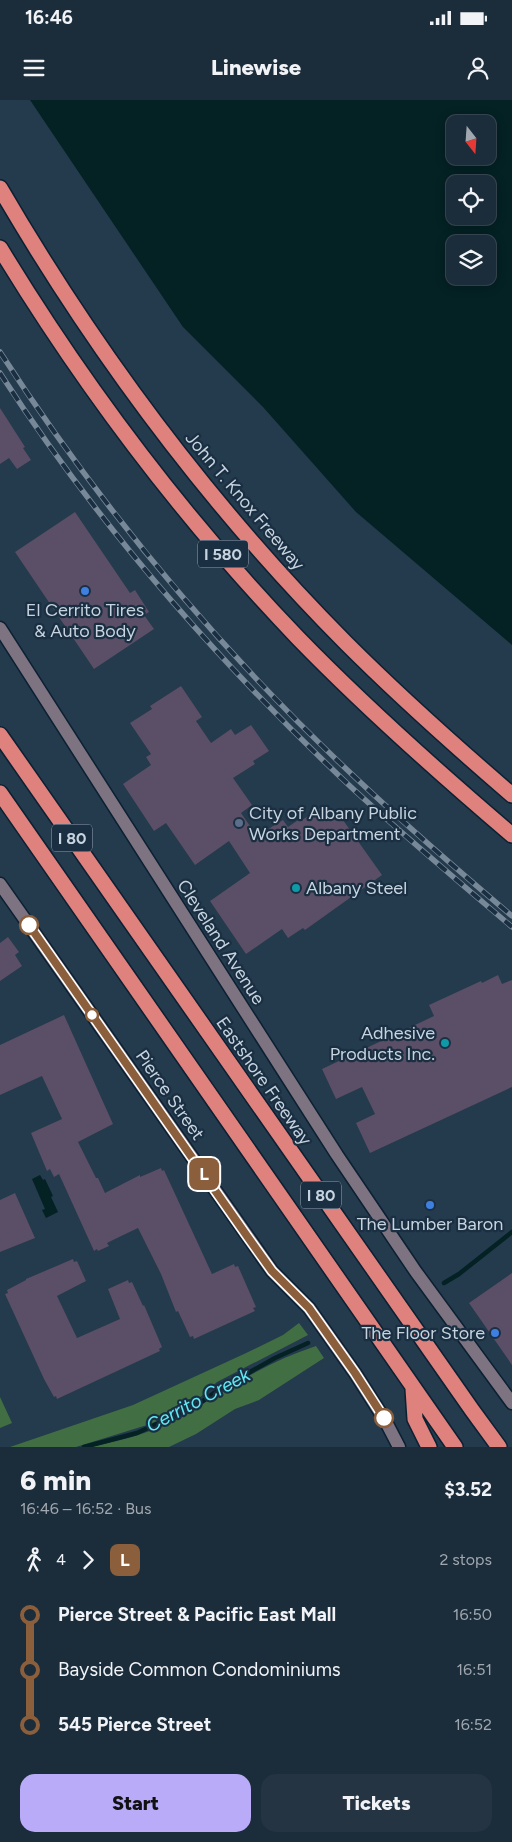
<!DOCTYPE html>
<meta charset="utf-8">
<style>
:root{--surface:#1b2c3a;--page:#243442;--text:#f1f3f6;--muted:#a0a7af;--line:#394854;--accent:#b9abf7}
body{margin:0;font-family:Figtree,sans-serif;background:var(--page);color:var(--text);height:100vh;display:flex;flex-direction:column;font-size:19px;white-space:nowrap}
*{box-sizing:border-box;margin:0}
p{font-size:16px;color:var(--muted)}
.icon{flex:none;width:28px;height:28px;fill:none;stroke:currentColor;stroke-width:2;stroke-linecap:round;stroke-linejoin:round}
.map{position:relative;height:1347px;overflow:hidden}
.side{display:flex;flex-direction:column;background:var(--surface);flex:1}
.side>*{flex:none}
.badge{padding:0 10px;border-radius:8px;font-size:18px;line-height:32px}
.needle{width:32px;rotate:163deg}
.tools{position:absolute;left:446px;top:15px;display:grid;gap:10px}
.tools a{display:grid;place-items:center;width:50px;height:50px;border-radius:10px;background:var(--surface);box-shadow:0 2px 12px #0003,0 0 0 1px var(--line);font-size:25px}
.map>.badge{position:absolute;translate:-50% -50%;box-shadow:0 0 0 2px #fff}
.legs{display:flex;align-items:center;gap:8px;height:55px;padding:0 20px;font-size:16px}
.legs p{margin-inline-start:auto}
.headline{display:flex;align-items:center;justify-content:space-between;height:85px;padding:0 20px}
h1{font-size:28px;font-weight:800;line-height:38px}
.cta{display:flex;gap:10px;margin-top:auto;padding:10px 20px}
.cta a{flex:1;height:58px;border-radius:15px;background:var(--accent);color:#111;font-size:20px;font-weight:800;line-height:58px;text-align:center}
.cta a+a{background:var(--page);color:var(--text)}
ul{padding:0 20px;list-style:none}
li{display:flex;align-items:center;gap:18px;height:55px;font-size:19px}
li i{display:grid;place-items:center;width:8px;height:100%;margin:0 6px;background:currentColor}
li i::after{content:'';width:12px;height:12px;margin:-6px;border:4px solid;border-radius:50%;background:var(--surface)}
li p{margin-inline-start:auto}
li:first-child i{background:linear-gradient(#0000 50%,currentColor 0)}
li:last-child i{background:linear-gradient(currentColor 50%,#0000 0)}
.status{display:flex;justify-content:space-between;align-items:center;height:35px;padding:0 25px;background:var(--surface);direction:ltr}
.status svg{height:14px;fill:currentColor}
header{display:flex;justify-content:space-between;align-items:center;height:65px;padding:0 20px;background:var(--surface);font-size:22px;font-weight:800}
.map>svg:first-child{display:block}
.green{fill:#416f43}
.water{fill:#042123;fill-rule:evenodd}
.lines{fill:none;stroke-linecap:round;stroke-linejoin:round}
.stream{stroke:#042123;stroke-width:4.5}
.building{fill:#5b4e67}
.secondary-casing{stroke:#0b2032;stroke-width:15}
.highway-casing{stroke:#0b2032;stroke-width:18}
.secondary{stroke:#7e7380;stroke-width:12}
.highway{stroke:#df817d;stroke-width:15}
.rail-casing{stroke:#778898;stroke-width:5.5}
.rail{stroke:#1a2f42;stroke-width:4;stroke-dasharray:11;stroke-linecap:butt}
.line-1-casing{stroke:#fff;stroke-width:11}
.line-1{stroke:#8b5e3c;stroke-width:8}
.shop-dot{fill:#3f7fe0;stroke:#1a2f42;stroke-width:2}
.service-dot{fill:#5c6f8a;stroke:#1a2f42;stroke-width:2}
.culture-dot{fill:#0f9aa8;stroke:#1a2f42;stroke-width:2}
.stop-1-dot{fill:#fff;stroke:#8b5e3c;stroke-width:2.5}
.labels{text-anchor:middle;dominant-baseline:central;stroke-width:4.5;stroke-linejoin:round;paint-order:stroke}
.shield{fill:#1a2f42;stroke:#93a2b1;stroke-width:1}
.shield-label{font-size:16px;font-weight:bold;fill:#c7d4e0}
.street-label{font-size:18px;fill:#c7d4e0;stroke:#1a2f42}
.poi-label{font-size:18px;fill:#c7d4e0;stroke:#1a2f42}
.water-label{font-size:19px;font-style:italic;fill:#62e8f3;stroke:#1a2f42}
</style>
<div class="status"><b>16:46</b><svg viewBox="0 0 49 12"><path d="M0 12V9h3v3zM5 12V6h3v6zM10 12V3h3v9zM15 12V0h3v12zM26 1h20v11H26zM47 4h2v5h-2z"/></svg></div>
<header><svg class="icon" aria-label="menu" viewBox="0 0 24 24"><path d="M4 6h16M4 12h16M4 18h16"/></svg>Linewise<svg class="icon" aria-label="person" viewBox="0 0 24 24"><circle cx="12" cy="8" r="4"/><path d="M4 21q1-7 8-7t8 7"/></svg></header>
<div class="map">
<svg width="512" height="1347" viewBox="0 0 512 1347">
<rect width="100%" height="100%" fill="#243a4d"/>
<path class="green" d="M299 1223 308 1235 217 1282 195 1302 177 1313 147 1325 76 1347H10L133 1305 244 1254 283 1235Z
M316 1246 324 1258 259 1300 235 1309 196 1334 169 1347H90C125 1340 157 1331 188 1314 199 1307 209 1299 220 1293 250 1274 282 1257 316 1246Z
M0 1297 12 1323 0 1328Z"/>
<path class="water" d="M30 0H512V545L356 412 263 307 183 227ZM455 24H488V56H455ZM455 84H488V116H455ZM455 144H488V176H455Z
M40 1075 43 1080 45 1079 53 1096 51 1097 58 1112 46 1118 42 1110 45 1109 32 1079Z"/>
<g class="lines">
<path class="stream" d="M444 1183 459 1174 512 1132
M84 1347 137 1333 196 1306 218 1290 275 1258 308 1243"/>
</g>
<path class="building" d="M0 308 25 347 23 348 31 360 17 369 9 358 0 364Z
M75 412 130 493 135 490 149 512 144 515 154 529 94 569 15 452Z
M181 586 202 617 196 621 211 643 231 629 235 635 251 625 269 651 253 661 255 664 233 678 252 705 241 713 257 736 283 720 288 727 301 718 302 720 320 708 328 719 338 713 382 775 305 830 303 828 288 838 282 829 246 854 210 801 250 773 229 741 195 765 166 723 154 731 123 684 151 665 146 657 151 654 130 623 152 609 150 606Z
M8 837 19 852 15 855 22 866 0 881V843Z
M498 875 502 884 512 880V987L370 1053 356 1023 375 1014 362 987 336 999 322 969 434 916 429 905 481 881 482 883Z
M64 915 113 1024 78 1042 96 1078H98L105 1093 140 1075V1077L161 1068 162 1071 164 1070 212 1174 234 1164 235 1167 238 1166 256 1207 253 1208 255 1211 194 1239 193 1236 190 1237 178 1211 176 1212 161 1174 138 1128 115 1139 107 1143 109 1146 98 1151 97 1149 94 1151 59 1074 54 1077 50 1069 47 1071 31 1033 62 1019 42 976 0 995V945Z
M15 1093 35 1138 0 1152V1100Z
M73 1159 74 1162 77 1161 86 1181 57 1196 77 1238 120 1219 108 1189 128 1180 129 1183 132 1182 143 1206 144 1205 162 1247 159 1249 160 1251 57 1299 56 1296 54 1297 44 1279 5 1194 8 1193 7 1190 26 1180V1179Z
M512 1173V1265L469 1203Z"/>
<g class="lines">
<g class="secondary-casing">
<path id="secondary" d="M0 528 337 1055 416 1172 512 1303
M0 784 272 1171 309 1208 355 1273 385 1320 399 1347"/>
</g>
<g class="highway-casing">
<path id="highway" d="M0 88C96 253 211 407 346 543 399 596 455 646 512 695
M0 148C85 288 185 420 298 538 366 608 438 672 512 735
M0 635 472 1310 499 1347
M0 693 455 1347
M413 1289 415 1319 429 1347"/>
</g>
<use href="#secondary" class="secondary"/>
<use href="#highway" class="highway"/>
<g class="rail-casing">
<path id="rail" d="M0 252C101 408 223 554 359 681 409 728 460 772 512 816
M0 273C98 425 219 563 351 687 403 735 458 781 512 827"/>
</g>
<use href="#rail" class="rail"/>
</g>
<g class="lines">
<g class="line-1-casing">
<path id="line-1" d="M29 825 247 1136 272 1171 309 1208 355 1273 384 1318"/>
</g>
<use href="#line-1" class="line-1"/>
</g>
<g class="shop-dot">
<circle cx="85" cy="491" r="5"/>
<circle cx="430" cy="1105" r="5"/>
<circle cx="495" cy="1233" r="5"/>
</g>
<circle class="service-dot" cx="239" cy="723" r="5"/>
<g class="culture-dot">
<circle cx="296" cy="788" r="5"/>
<circle cx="445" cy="943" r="5"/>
</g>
<g class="stop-1-dot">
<circle cx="29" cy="825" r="9"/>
<circle cx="92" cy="915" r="6"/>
<circle cx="384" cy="1318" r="9"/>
</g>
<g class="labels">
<g class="shield">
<rect x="198" y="440.5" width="50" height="27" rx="4"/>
<rect x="52" y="724.5" width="40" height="27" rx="4"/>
<rect x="301" y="1081.5" width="40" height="27" rx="4"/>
</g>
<g class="shield-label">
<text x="223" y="454">I 580</text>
<text x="72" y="738">I 80</text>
<text x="321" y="1095">I 80</text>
</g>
<g class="street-label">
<text transform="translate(245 401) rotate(50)">John T. Knox Freeway</text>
<text transform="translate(221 842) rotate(57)">Cleveland Avenue</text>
<text transform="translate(264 981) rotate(55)">Eastshore Freeway</text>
<text transform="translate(170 995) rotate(55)">Pierce Street</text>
</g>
<g class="poi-label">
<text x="85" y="510">El Cerrito Tires<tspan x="85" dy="21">&amp; Auto Body</tspan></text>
<text x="249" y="713" text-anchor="start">City of Albany Public<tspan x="249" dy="21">Works Department</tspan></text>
<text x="306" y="788" text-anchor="start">Albany Steel</text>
<text x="435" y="933" text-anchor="end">Adhesive<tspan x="435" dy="21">Products Inc.</tspan></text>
<text x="430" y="1124">The Lumber Baron</text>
<text x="485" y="1233" text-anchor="end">The Floor Store</text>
</g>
<g class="water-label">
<text transform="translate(198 1300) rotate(-28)">Cerrito Creek</text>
</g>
</g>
</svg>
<div class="tools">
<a><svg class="needle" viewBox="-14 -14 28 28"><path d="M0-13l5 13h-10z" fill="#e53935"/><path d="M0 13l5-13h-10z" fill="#a0a7af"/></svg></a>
<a><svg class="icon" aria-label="locate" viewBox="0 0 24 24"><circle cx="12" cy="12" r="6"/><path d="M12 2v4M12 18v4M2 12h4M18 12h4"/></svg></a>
<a><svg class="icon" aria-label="layers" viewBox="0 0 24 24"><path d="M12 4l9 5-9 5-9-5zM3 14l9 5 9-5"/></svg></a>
</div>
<b class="badge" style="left:204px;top:1074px;background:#8b5e3c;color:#fff">L</b>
</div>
<section class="side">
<div class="headline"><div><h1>6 min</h1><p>16:46 – 16:52 · Bus</p></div><b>$3.52</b></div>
<div class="legs"><svg class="icon" aria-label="walk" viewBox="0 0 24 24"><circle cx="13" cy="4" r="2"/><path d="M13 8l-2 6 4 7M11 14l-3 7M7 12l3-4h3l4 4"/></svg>4<svg class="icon" aria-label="forward" viewBox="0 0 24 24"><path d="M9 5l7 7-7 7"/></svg><b class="badge" style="background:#8b5e3c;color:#fff">L</b><p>2 stops</p></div>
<ul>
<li><i style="color:#8b5e3c"></i><b>Pierce Street &amp; Pacific East Mall</b><p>16:50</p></li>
<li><i style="color:#8b5e3c"></i><span>Bayside Common Condominiums</span><p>16:51</p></li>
<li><i style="color:#8b5e3c"></i><b>545 Pierce Street</b><p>16:52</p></li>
</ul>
<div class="cta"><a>Start</a><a>Tickets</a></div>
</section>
